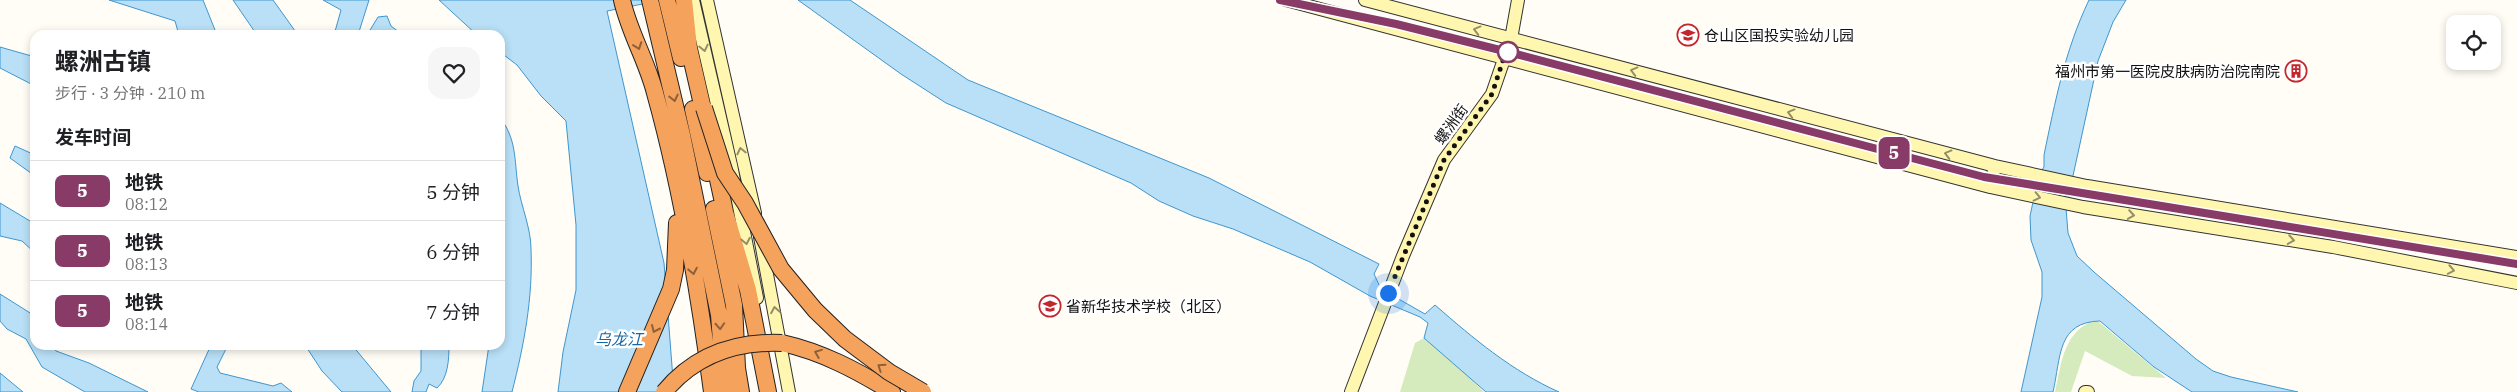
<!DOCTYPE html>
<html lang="zh">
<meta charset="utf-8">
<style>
:root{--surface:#fff;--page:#f6f6f6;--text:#202124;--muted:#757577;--line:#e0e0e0}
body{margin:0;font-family:"IBM Plex Serif","Noto Sans SC",serif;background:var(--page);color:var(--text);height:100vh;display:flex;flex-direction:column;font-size:19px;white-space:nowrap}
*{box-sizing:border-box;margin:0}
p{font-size:16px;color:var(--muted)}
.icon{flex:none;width:28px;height:28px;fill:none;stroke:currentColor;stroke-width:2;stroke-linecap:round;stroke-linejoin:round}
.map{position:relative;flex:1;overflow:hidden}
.side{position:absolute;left:30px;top:30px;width:475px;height:320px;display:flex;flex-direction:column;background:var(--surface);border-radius:15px;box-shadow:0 2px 8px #0003}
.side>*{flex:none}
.badge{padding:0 10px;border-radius:8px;font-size:18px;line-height:32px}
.tools{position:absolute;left:2446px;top:15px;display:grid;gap:10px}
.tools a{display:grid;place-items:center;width:55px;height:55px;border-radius:10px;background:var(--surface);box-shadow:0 2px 8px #0003;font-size:25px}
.you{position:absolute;width:25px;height:25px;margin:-12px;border:4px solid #fff;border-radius:50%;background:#1a73e8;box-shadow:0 0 0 8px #1a73e833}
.map>.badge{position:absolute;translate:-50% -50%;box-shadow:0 0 0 2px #fff}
h2{padding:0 25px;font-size:19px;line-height:45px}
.round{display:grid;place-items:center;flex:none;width:52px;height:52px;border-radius:15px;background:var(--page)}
.headline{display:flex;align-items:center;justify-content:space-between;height:85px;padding:0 25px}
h1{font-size:24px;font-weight:700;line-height:38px}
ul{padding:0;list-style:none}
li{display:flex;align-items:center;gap:15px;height:60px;padding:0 25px;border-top:1px solid var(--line)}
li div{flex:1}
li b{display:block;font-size:19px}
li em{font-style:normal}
li .badge{min-width:55px;font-weight:700;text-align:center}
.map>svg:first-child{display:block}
.green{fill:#d5ebbd}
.water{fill:#b9e0f7;stroke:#3f96cf}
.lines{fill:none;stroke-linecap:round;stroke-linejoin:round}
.secondary-casing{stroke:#333;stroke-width:14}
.highway-casing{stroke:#222;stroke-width:18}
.secondary{stroke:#fff6b0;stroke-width:12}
.highway{stroke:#f5a25d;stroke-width:16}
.highway-bridge-casing{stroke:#222;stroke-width:18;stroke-linecap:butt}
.highway-bridge{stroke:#f5a25d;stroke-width:16}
.oneway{stroke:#948f68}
.oneway2{stroke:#8e613b}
.line-casing{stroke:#fff;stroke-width:11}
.line{stroke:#893b67;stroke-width:8}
.walk{stroke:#111;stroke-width:5;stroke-dasharray:0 9}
.stop-dot{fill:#fff;stroke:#893b67;stroke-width:2.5}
.labels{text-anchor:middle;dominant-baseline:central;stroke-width:5;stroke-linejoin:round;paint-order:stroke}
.poi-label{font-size:15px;fill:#111;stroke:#fff;text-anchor:start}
.street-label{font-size:15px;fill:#111;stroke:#fff}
.water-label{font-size:16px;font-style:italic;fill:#1768a6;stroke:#fff}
</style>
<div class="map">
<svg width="2517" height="392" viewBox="0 0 2517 392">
<rect width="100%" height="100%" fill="#fffdf5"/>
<path class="green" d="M2090 322H2099L2166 378 2132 376 2085 351 2071 392H2055C2061 365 2063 335 2090 322Z
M1424 338 1460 368 1484 392H1400L1415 343Z"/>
<path class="water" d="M109 0H203L217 35H179L175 21Z
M233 0H273L298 35H257Z
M323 0H369L358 35H334L341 10Z
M439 0H663L607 11 664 263 674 392H558L563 352 576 290V225L566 121 541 96 517 65 500 52V35H477Z
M798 0H850L968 80 1209 178 1379 264 1374 274 1381 289 1425 314 1435 305C1474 339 1512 371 1559 392H1486L1424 338 1428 323 1420 317 1370 296 1310 262 1233 229 1193 216 1159 201 1131 183 946 103 901 74Z
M2089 0H2126L2113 22 2098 61 2066 208 2068 233 2077 256 2094 272 2196 359 2213 371 2231 377 2298 392H2192L2154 367 2100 321C2057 322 2061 357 2053 392H2021L2042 297V272L2031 240 2030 216 2039 174 2044 167V155C2055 102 2065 50 2089 0Z
M387 16 391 26 403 35H367L378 17Z
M0 47 35 57V86L0 68Z
M500 117C517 141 514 158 518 186 521 206 531 228 531 249 533 298 524 345 512 392H482L489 345H500Z
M15 146 35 155V176L10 158Z
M0 203 35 224V253L22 241 0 236Z
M0 294 35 316V345H52L56 351 89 363 148 392H85L42 367 26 339 7 329 0 321Z
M211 345H228L217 367 220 373 273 386 281 383 292 392H199L191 389Z
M305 345H352L391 392H342L322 371Z
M421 345H449C449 360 448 378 437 388L429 384 426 392H412L414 381 421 371Z
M0 373 23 392H0Z"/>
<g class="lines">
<g class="secondary-casing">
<path id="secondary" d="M693 0 731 165 757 298
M707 0 755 213
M1286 0 1990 187 1995 166
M1365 0 1995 166 2087 186 2517 257
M1990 187 2083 207 2333 247 2517 283
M760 237 789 392
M1351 392 1403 256 1444 160 1492 94 1511 39 1518 0
M2085 392H2088"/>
</g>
<g class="highway-casing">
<path id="highway" d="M622 0C629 32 647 61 655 93 682 190 699 292 712 392
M650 0 682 135 719 315 725 392
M667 0 681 58
M684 0 689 48 706 122
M693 109 707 173
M713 156 725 212 748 290 768 392
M714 209 734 305 737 368 741 392
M782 343C822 352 856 370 892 392
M627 392 671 289 675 270 677 223"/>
</g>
<use href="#secondary" class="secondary"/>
<use href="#highway" class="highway"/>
<g class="highway-bridge-casing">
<path id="highway-bridge" d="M704 108 725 173 745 203 781 269 815 310 845 339 889 372 923 392
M664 392C694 356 735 341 782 343"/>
</g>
<use href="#highway-bridge" class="highway-bridge"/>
</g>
<defs><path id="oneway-chevron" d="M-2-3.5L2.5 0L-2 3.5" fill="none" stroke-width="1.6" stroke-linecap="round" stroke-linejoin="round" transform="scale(1.25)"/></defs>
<g class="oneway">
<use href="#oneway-chevron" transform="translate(1477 30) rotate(-165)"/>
<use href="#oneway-chevron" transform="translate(704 48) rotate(77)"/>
<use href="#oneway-chevron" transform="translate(1634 71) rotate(-165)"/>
<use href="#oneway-chevron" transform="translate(1791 113) rotate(-165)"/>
<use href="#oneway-chevron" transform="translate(741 151) rotate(-103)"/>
<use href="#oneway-chevron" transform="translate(1948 154) rotate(-165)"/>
<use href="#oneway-chevron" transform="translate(2037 197) rotate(13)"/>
<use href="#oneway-chevron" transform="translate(2131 215) rotate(9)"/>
<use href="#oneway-chevron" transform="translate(2291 240) rotate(9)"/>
<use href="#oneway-chevron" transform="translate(746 241) rotate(79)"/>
<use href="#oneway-chevron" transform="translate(2451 270) rotate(11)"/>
<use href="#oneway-chevron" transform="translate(775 310) rotate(-100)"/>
</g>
<g class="oneway2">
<use href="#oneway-chevron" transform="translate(638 46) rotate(70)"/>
<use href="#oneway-chevron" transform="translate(674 98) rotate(77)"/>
<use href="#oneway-chevron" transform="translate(693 271) rotate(79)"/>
<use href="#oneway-chevron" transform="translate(720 326) rotate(87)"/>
<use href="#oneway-chevron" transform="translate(655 329) rotate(114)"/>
<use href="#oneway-chevron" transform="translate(818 353) rotate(-158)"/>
<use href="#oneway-chevron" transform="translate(881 367) rotate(-146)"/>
</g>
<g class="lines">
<g class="line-casing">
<path id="line" d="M1280 0 1396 24 1508 52 1984 177 2517 264"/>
</g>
<use href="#line" class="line"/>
<path class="walk" d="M1388 293 1444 160 1492 94 1507 48 1508 52"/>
</g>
<defs>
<g id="school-ring" transform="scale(1.125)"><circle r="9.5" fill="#fff" stroke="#c4262e" stroke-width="1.5"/><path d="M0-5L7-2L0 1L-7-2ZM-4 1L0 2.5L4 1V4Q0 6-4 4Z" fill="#c4262e"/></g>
<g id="building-ring" transform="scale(1.125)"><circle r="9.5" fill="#fff" stroke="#c4262e" stroke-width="1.5"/><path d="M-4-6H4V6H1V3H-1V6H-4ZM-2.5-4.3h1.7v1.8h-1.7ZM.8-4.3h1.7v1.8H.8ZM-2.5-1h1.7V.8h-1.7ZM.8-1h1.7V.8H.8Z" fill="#c4262e"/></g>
</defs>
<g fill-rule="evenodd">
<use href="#school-ring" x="1688" y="35"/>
<use href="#building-ring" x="2296" y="71"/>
<use href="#school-ring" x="1050" y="306"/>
</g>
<circle class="stop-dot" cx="1508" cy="52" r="10"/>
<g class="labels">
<g class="poi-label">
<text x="1704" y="35">仓山区国投实验幼儿园</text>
<text x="2280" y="71" text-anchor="end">福州市第一医院皮肤病防治院南院</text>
<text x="1066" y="306">省新华技术学校（北区）</text>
</g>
<g class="street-label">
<text transform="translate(1451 124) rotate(-54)">螺洲街</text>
</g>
<g class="water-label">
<text x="619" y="339">乌龙江</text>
</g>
</g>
</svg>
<div class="tools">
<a><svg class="icon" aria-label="locate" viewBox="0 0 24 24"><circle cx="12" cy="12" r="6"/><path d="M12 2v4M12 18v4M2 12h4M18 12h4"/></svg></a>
</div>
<div class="you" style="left:1388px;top:293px"></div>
<b class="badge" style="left:1894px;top:153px;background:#893b67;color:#fff">5</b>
<section class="side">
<div class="headline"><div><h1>螺洲古镇</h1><p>步行 · 3 分钟 · 210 m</p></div><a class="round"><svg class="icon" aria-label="heart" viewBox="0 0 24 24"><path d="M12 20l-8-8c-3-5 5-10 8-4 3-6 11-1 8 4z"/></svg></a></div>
<h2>发车时间</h2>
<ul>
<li><span class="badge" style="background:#893b67;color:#fff">5</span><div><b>地铁</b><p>08:12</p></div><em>5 分钟</em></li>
<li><span class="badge" style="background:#893b67;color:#fff">5</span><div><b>地铁</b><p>08:13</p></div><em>6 分钟</em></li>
<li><span class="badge" style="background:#893b67;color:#fff">5</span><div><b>地铁</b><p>08:14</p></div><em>7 分钟</em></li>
</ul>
</section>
</div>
